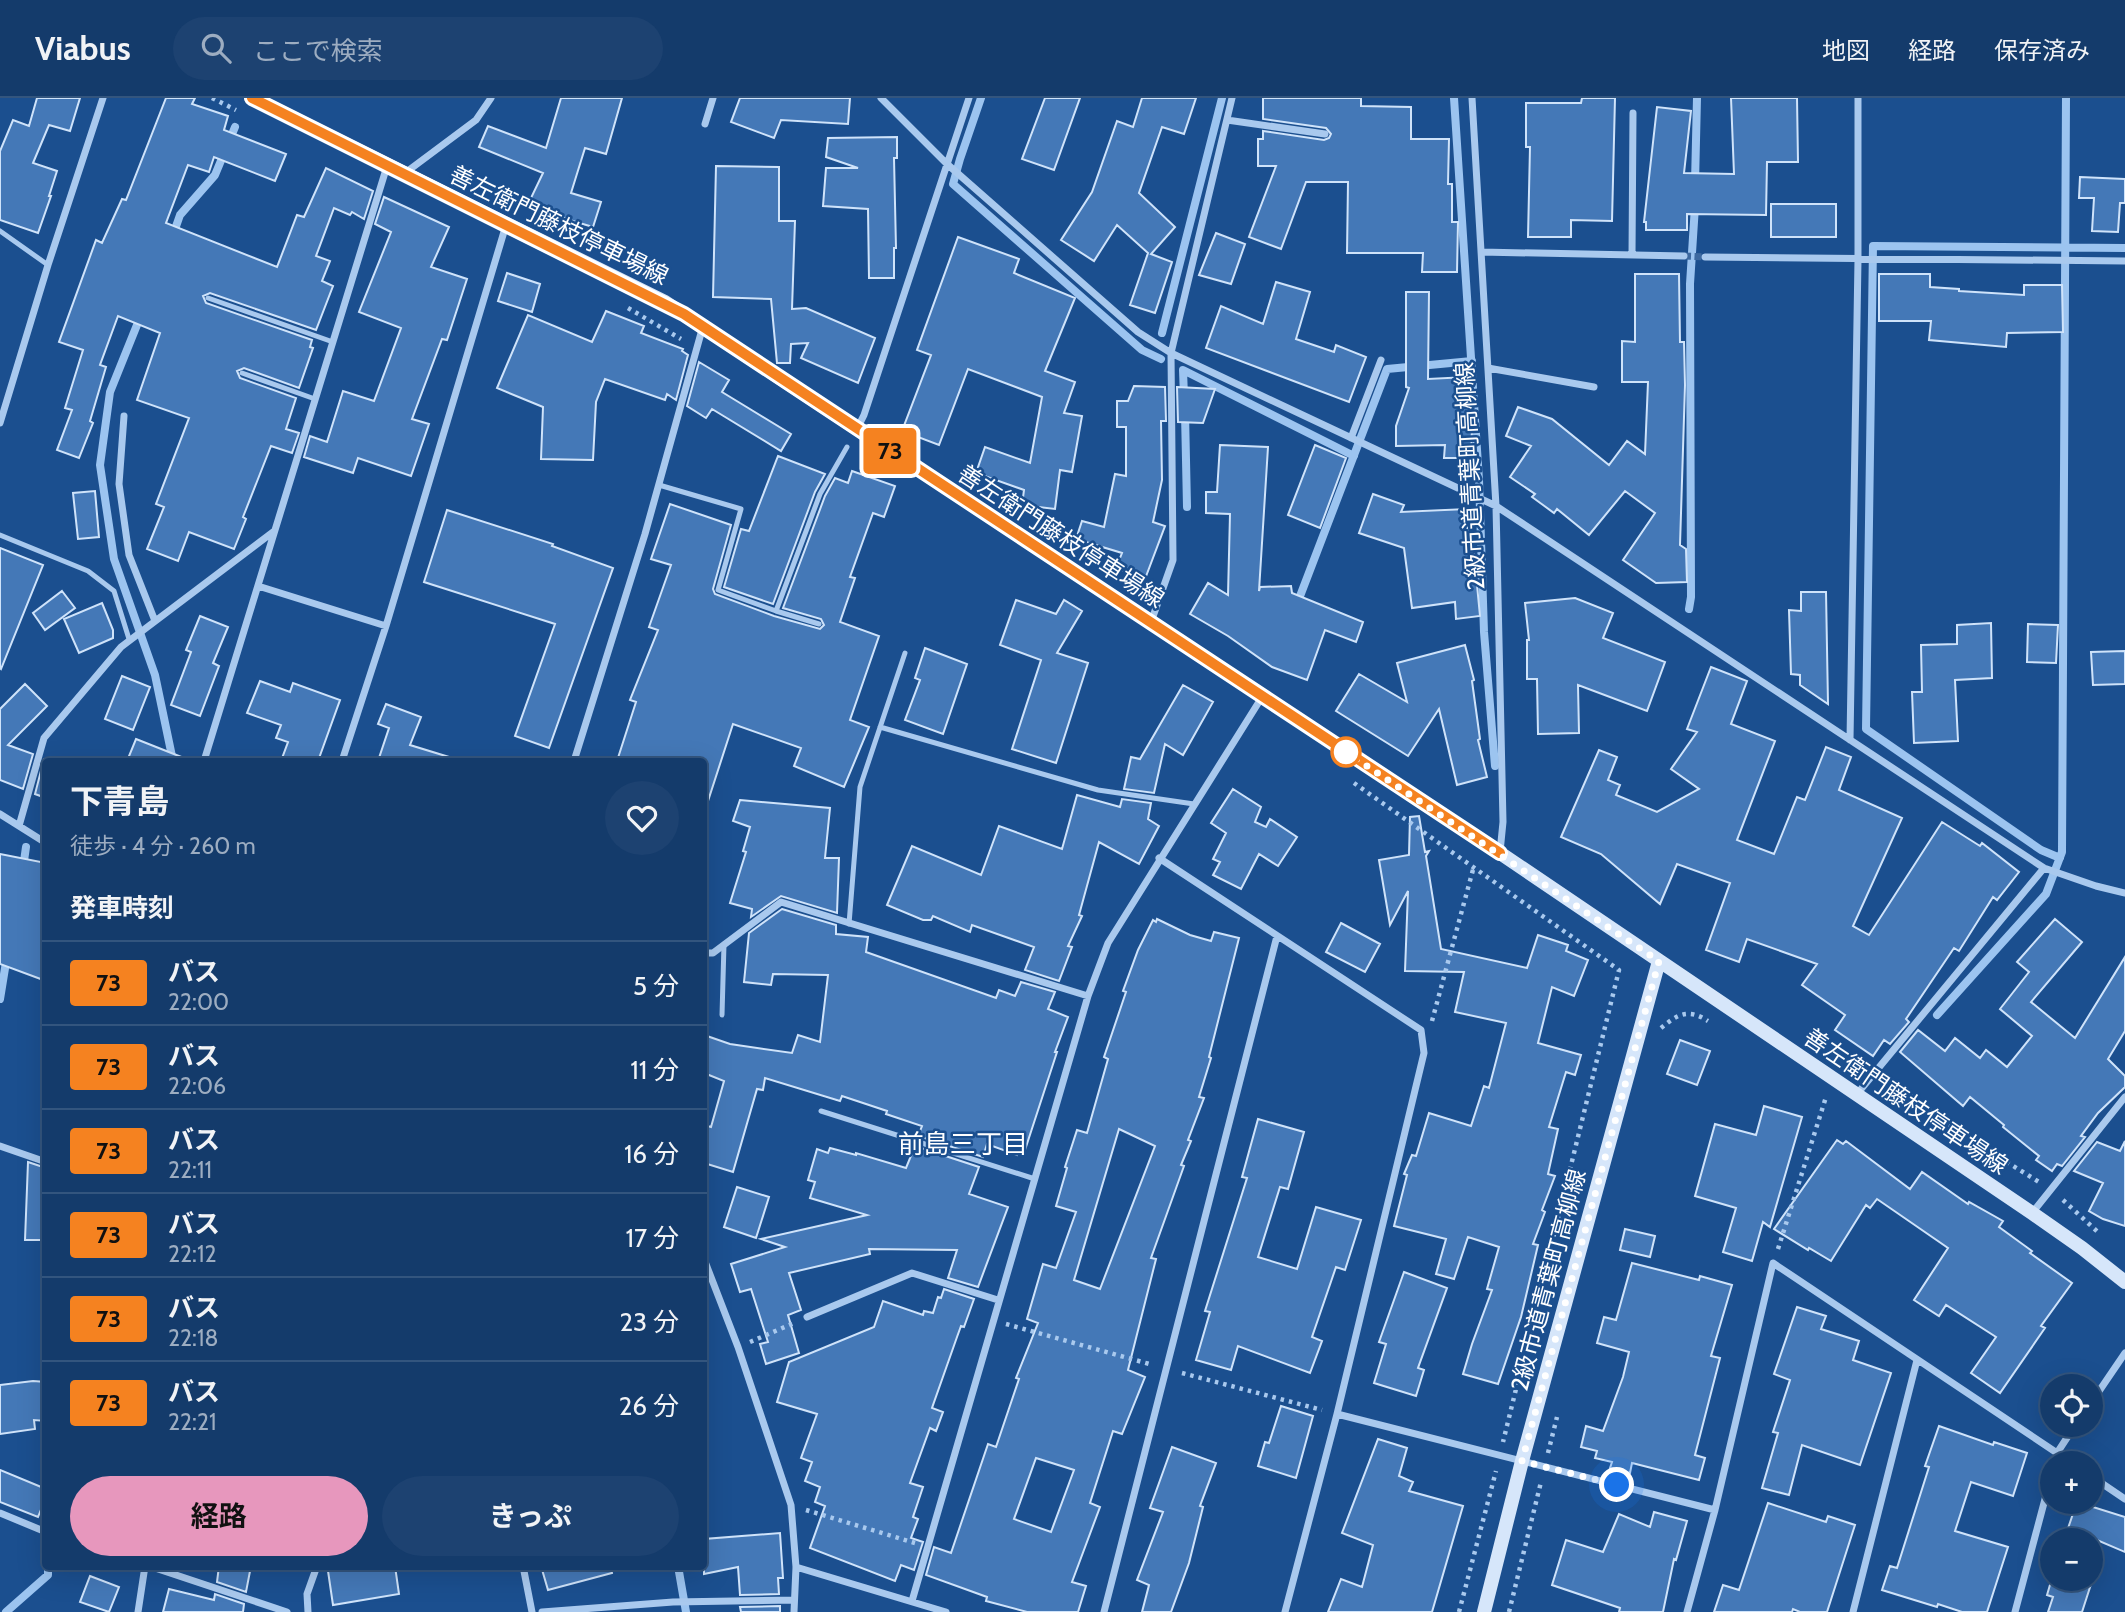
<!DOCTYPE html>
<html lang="ja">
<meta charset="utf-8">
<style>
:root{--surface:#143b6b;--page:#1d4271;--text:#f1f3f6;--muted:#9dadc1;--line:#33557e;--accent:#e797bd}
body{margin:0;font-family:Cabin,"Noto Sans JP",sans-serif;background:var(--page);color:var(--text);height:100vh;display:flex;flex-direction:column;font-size:26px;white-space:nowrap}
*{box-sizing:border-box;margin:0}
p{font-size:23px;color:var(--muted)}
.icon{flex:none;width:38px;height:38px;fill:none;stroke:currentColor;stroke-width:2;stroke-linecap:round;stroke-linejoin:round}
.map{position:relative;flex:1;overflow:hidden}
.sheet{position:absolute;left:42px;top:660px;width:665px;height:812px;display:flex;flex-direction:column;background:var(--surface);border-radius:7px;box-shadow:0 7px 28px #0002,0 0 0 2px var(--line)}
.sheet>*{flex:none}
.badge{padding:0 14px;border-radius:5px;font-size:24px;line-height:46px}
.fabs{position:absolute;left:2040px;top:1276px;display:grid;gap:14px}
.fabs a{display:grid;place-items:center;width:63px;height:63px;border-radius:50%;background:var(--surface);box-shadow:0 7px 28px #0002,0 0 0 2px var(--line);font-size:35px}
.you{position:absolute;width:35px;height:35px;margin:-18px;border:5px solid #fff;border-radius:50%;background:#1a73e8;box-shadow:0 0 0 10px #1a73e833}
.map>.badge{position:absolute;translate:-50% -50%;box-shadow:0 0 0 4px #fff}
h2{padding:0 28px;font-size:26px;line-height:63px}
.round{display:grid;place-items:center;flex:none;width:74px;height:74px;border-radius:37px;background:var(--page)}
.overview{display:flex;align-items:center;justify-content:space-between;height:119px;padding:0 28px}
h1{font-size:33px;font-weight:700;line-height:52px}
.cta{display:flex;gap:14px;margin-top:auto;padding:14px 28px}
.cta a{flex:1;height:80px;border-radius:42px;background:var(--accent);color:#111;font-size:28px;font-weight:700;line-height:80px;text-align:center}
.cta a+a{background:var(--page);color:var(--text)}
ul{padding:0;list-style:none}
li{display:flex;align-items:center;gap:21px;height:84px;padding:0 28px;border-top:2px solid var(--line)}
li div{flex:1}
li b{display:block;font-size:26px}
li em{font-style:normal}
li .badge{min-width:77px;font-weight:700;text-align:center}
header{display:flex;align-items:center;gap:42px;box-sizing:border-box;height:98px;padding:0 35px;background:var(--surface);border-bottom:2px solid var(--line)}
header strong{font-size:33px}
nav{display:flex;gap:38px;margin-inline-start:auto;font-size:24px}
.search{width:490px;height:63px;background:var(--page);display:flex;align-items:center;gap:18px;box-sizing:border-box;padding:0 24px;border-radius:38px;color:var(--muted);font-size:26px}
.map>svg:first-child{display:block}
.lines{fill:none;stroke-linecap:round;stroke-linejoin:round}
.stream{stroke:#9cc4f0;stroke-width:8}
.building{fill:#4478b7;stroke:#cfe3fa;stroke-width:2;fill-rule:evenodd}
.street-tunnel{stroke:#3d69a0;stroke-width:7;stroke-dasharray:7 3.5;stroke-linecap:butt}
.path{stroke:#a9c9ee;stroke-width:4.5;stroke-dasharray:3.5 5;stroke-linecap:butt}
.lane{stroke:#a9c9ee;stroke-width:5}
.street{stroke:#a9c9ee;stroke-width:7}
.secondary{stroke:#d6e6fa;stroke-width:14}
.line-casing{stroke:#fff;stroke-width:16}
.line{stroke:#f58220;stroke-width:10}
.walk{stroke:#fff;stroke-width:7;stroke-dasharray:0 12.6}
.stop-dot{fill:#fff;stroke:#f58220;stroke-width:3.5}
.labels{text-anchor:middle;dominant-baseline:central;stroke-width:5;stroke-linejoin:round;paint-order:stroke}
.street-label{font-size:24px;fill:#fff;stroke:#1b4f8f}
.neighbourhood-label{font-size:26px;fill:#fff;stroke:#1b4f8f}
</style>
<header>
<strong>Viabus</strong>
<div class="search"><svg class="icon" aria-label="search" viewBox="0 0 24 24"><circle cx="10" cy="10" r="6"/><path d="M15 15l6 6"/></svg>ここで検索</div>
<nav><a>地図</a><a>経路</a><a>保存済み</a></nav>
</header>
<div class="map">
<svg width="2125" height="1514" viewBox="0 0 2125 1514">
<rect width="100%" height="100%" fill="#1b4f8f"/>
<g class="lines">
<path class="stream" d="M981 0 960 61 953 86 1142 252 1161 261
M1454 0 1479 382 1484 534 1495 668
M1695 85 1697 0
M173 137 180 117 215 77 235 29
M141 217 110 294 100 367 114 461 155 577 173 663
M1162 235 1222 0
M1184 299 1183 272 1354 358
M1185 315 1187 409
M1297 506 1387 271 1472 263
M1689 511 1691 499 1690 186 1695 108
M2060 760 2041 752 1866 631 1873 148 2125 150
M23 770 26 749
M0 901 7 858
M1937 917 2046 796 2062 754 2066 0
M678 1468 686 1514
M6 1514 48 1477V1468"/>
</g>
<path class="building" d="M37 0H80L70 33 49 27 33 65 57 73 49 98H51L38 135 0 122V53L13 22 29 28Z
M166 0H195L192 6 228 18 224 32 286 56 275 83 214 59 209 74 188 67 166 125 277 169 297 117 304 119 326 70 373 93 364 121 352 114 350 117 334 110 316 158 330 163 322 183 333 188 316 232 210 195 203 198 206 205 312 242 310 249 313 250 299 290 244 270 237 273 240 280 296 300 286 331 299 335 292 355 271 348 243 419 246 421 234 451 189 434 178 463 147 451 164 409 156 406 189 320 137 302 160 235 118 218 100 267 106 269 90 323 93 325 79 360 57 352 72 312 65 310 83 252 59 244 96 142 102 145 122 101 126 102Z
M561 0H622L606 56 585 50 571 95 601 104 593 129 566 121 530 102 543 75 479 49 488 28 546 50Z
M740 0H850L848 26 781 22 774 40 731 24Z
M1045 0H1080L1054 72 1022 61Z
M1142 0H1196L1184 36 1162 29 1139 95 1175 129 1151 156 1172 164 1155 215 1130 207 1148 155 1117 127 1094 163 1061 142 1092 94 1117 23 1133 29Z
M1263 0H1361V8L1411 9V41H1449L1448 86H1452V124H1458L1457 174H1422L1423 155H1347L1348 84H1306L1281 151 1249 139 1276 68H1258V41H1263V33L1324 42 1329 40 1331 36 1326 30 1263 21Z
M1582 0H1615L1612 123 1571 122V139H1528L1530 49H1526V5H1581Z
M1731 0H1797L1798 64H1767L1766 117 1687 116V132H1646V124H1644L1657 9 1691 13 1684 75 1734 76Z
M897 39V60H894L896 150H894V180H869L868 111 823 108 826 70H858L826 59 828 40Z
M716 68 779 69V123H795L792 211 806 210 875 240 858 285 801 260 808 245 791 246 790 265H777L771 201 713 199Z
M2080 79 2125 81V105H2120L2118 134 2092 133 2094 100H2079Z
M384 99 449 129 431 169 467 181 447 242 442 241 412 321 429 326 411 378 358 360 353 375 304 359 310 338 327 344 343 293 374 303 401 230 359 214 391 134 375 126Z
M1771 106H1836V139H1771Z
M1216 135 1245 146 1231 186 1199 177Z
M958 139 1019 161 1014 175 1075 200 1045 273 1075 284 1064 315 1082 318 1072 374 1060 372 1055 411 1022 407 1024 392 976 375 985 349 1030 365 1042 299 968 271 939 347 902 333 931 257 917 252Z
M507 175 540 186 532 214 498 203Z
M1635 176H1679L1680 244H1684L1685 287 1680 447 1686 451 1687 484 1656 485 1623 462 1655 415 1625 393 1589 437 1557 411 1554 415 1532 399 1535 396 1510 379 1531 348 1506 338 1518 309 1552 321 1609 367 1627 343 1645 356 1648 284H1622V243L1635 244Z
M1879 176H1930V189L1959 191V193L2024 197V187H2062L2063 234 2007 235 2006 249 1929 242 1931 223H1879Z
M1276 184 1310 194 1296 241 1334 254 1336 247 1366 259 1349 304 1206 250 1221 208 1263 226Z
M1406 194H1429L1428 281 1467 279 1468 328H1472L1471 360H1444L1445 347 1396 348V328L1409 290 1406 289Z
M606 213 644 228 641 235 683 251 682 253 688 257 676 302 667 296 665 302 605 281 596 304 593 362 541 361 543 309 497 290 528 217 592 244Z
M699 264 729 282 722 294 791 336 781 353 712 311 706 320 687 308Z
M1134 288 1165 289 1166 323H1161L1162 382 1153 424 1165 428 1145 481 1116 470 1122 455 1076 441 1082 423 1104 429 1115 376 1126 378V329H1117V303H1128Z
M1177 289 1215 291 1203 325 1178 324Z
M1220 347 1268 349 1259 493 1260 489 1291 488 1292 495 1363 524 1356 544 1325 532 1307 582 1272 569 1228 538 1190 516 1208 485 1228 497 1230 416 1206 415V394H1217Z
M1315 347 1346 360 1320 430 1288 417Z
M778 358 825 376 815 394 773 506 724 489 741 431 749 433Z
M852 373 895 388 884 419 873 415 850 479 855 480 840 524 879 538 850 622 869 629 844 689 794 668 801 650 733 626 708 703H704V663H617L636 604 630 602 658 532 649 529 671 467 651 461 670 406 731 427 713 491 715 496 774 518 820 531 824 527 821 521 783 510 825 398 835 380 848 385Z
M95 393 99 439 78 441 73 395Z
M1373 396 1404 407 1401 414 1467 411 1468 455 1474 456 1480 518 1456 521 1455 504 1412 510 1404 450 1359 435Z
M447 412 553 446 552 448 613 470 549 650 515 638 555 526 424 484Z
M0 450 43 467 1 571 0 570Z
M62 493 75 510 45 532 33 515Z
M1801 494H1826L1828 606 1800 587V577L1791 576 1789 512 1801 513Z
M1575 500 1613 515 1603 540 1665 564 1647 613 1578 587 1579 635 1538 636 1537 581H1527V542H1529L1525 505Z
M1016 502 1056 516 1064 502 1082 513 1057 555 1088 565 1056 665 1012 651 1041 562 1000 547Z
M102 505 113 532V540L79 555 64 521Z
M200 518 228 529 213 565 219 568 200 618 171 607 191 554 186 552Z
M1991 525 1992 580 1955 582 1958 643 1914 645 1912 594H1922L1921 547 1957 546V527Z
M2028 526 2058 527 2056 565 2027 564Z
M1465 547 1474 582 1472 583 1480 641 1478 642 1487 679 1457 687 1439 611 1408 658 1336 613 1359 576 1407 604 1397 565Z
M925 550 967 566 943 636 905 622 920 582 915 580Z
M2125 553V586L2093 587 2091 554Z
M1711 569 1747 583 1731 626 1775 643 1737 742 1774 756 1797 699 1805 702 1826 649 1851 659 1839 692 1902 720 1853 828 1869 837 1942 724 1980 748 1982 745 2019 774 1997 802 1993 799 1959 853 1954 850 1906 921 1909 924 1890 946 1884 942 1873 958 1835 932 1845 917 1802 887 1817 866 1747 841 1739 864 1706 852 1730 785 1677 766 1660 806 1601 756 1561 739 1599 652 1617 659 1608 682 1620 687 1616 697 1657 714 1699 691 1671 671 1697 634 1687 631Z
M122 578 150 589 133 632 105 621Z
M260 583 290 594 293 585 340 602 318 663H281L288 644 276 640 281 627 247 615Z
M25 586 47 608 8 647 33 656 23 691 0 682V611Z
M1183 587 1213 604 1183 657 1165 646 1154 695 1124 691 1131 659 1140 661Z
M386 606 421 619 410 647 449 659 448 663H378L389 630 378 626Z
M136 641 189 662V663H127Z
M44 661H46V700L35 696Z
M1233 691 1261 709 1255 724 1266 729 1270 721 1297 739 1278 768 1259 756 1241 791 1213 777 1220 764 1213 761 1226 735 1211 725Z
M1077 697 1120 709 1122 701 1151 705 1148 721 1159 728 1139 766 1099 744 1079 817 1082 818 1068 848 1072 849 1059 883 1025 872 1034 849 972 827 970 834 933 818 931 822H923L887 807 912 748 981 777 999 728 1062 751Z
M740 702 830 710 825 760H839L837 815 781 798 751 819 752 811 730 805 746 754 743 753 750 729 733 723Z
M1419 718 1425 754 1429 753 1426 758 1441 851 1527 870 1538 837 1568 847 1566 853 1588 862 1574 898 1552 889 1538 945 1581 957 1575 977 1566 974 1549 1029 1558 1031 1548 1076 1555 1078 1542 1112 1545 1114 1533 1146 1538 1147 1521 1219 1498 1286 1463 1276 1472 1246 1492 1192 1487 1191 1499 1149 1468 1139 1454 1181 1436 1176 1446 1141 1394 1128 1407 1077 1404 1076 1412 1057 1416 1058 1429 1015 1471 1028 1484 988 1489 990 1506 925 1455 914 1464 874 1405 873 1408 793 1390 827 1379 762 1409 757 1410 719Z
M0 756 46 765V883L0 866Z
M782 811 836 827V836L868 839 866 854 996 900 999 892 1015 898 1021 884 1055 894 1048 911 1068 919 1055 954H1057L1025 1052 1019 1050 1017 1057 987 1046 983 1059 918 1038 922 1028 886 1016 887 1013 842 998 840 1003 765 980 763 992 757 991 733 1074 704 1065V1027L711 1029 724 983 704 975V937L730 946 792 955 798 937 820 944 828 877 773 876 771 887 744 884 749 835Z
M1157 821 1190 837 1211 843 1214 834 1239 840 1209 959 1211 960 1199 999 1204 1000 1188 1042 1191 1043 1181 1067 1184 1068 1151 1160 1156 1161 1128 1272 1145 1279 1122 1336 1113 1333 1090 1405 1100 1409 1072 1484 1086 1488 1078 1514H1027L986 1503 987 1499 926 1477 934 1449 951 1455 988 1346 996 1349 1019 1281 1016 1280 1038 1225 1027 1221 1043 1166 1056 1170 1076 1114 1056 1108 1067 1070 1065 1069 1077 1032 1087 1035 1108 961 1104 959 1126 894 1123 893 1138 852 1153 822 1156 824ZM1119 1031 1155 1048 1100 1191 1074 1182ZM1036 1360 1074 1372 1051 1434 1014 1421Z
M2055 821 2082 844 2031 904 2075 940 2125 859V933L2108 961 2125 978V989L2098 1015 2081 1038 2085 1039 2062 1068 2057 1066 2052 1073 2036 1062 2039 1058 2003 1029 2004 1027 1970 999 1963 1008 1900 954 1918 932 1945 953 1955 940 1980 960 1986 952 2007 969 2032 938 2000 911 2029 874 2017 864Z
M1341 825 1380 846 1365 874 1326 854Z
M1680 942 1710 953 1697 987 1667 976Z
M1764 1008 1802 1019 1770 1129 1763 1124 1752 1163 1723 1154 1736 1110 1695 1098 1715 1026 1756 1037Z
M1258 1021 1304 1034 1288 1091 1280 1089 1258 1159 1297 1171 1316 1109 1361 1122 1345 1172 1336 1169 1312 1239 1322 1243 1310 1275 1238 1248 1231 1272 1196 1262 1210 1214 1205 1213 1247 1080 1242 1079Z
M1837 1042 1843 1046 1846 1043 1910 1091 1922 1074 1968 1106 1969 1104 2003 1123 1999 1129 2032 1153 2030 1155 2072 1185 2041 1228 2045 1230 2000 1295 1971 1275 1996 1239 1946 1207 1939 1218 1914 1202 1948 1150 1877 1101 1870 1110 1866 1107 1831 1163 1809 1150 1808 1152 1774 1131Z
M2125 1043V1128L2103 1121 2089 1113 2103 1085 2074 1073 2097 1044 2120 1053Z
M915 1048 979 1069 969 1096 1008 1109 978 1189 948 1180 957 1152 869 1151 870 1156 789 1175 801 1212 788 1217 799 1255 766 1266 760 1246 768 1244 751 1191 740 1194 731 1166 785 1149 761 1141 867 1117 810 1100 815 1084 808 1082 817 1051 828 1055 830 1050 856 1057V1055L906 1070Z
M28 1064 46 1070V1142H25Z
M737 1089 769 1099 756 1140 724 1129Z
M1625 1131 1655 1138 1650 1159 1620 1152Z
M1632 1165 1699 1182 1700 1178 1732 1187 1711 1258 1720 1260 1695 1357 1705 1360 1699 1382 1632 1365 1630 1375 1610 1370 1612 1364 1595 1360 1597 1353 1581 1349 1586 1328 1603 1333 1623 1279 1629 1254 1597 1245 1604 1219 1616 1222Z
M1404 1174 1447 1190 1418 1270 1424 1272 1416 1298 1374 1285 1386 1246 1379 1244Z
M944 1191 974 1201 964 1229 961 1228 957 1239 932 1310 943 1314 936 1333 930 1330 910 1385 923 1389 913 1419 918 1421 911 1440 923 1444 914 1472 901 1467 895 1483 810 1450 825 1408 815 1404 820 1389 805 1383 812 1364 801 1360 817 1316 777 1304 789 1264 874 1229 883 1203 923 1217 924 1213 933 1215 938 1199 941 1200Z
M1797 1209 1826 1218 1821 1231 1859 1243 1853 1262 1891 1275 1860 1367 1802 1347 1789 1397 1762 1390 1778 1335 1773 1334 1790 1282 1774 1276Z
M33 1283 46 1284V1323L34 1322 35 1331 0 1336V1287Z
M1281 1308 1313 1318 1296 1380 1258 1368 1265 1344 1269 1345Z
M1939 1328 1993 1347 1994 1344 2027 1355 2013 1398 1971 1384 1955 1433 2008 1449 1987 1514H1962L1938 1506 1937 1509 1882 1492 1890 1468 1897 1470 1929 1369 1925 1368Z
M1378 1341 1407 1350 1399 1378 1413 1384 1409 1393 1463 1408 1432 1514H1328L1341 1481 1362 1489 1373 1447 1342 1435Z
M1172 1349 1216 1365 1200 1408 1203 1409 1189 1465 1171 1514H1142L1149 1487 1137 1482 1163 1414 1150 1410Z
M0 1372 46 1391V1399L38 1419 0 1404Z
M2077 1404 2125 1419V1454L2097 1442H2064Z
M1768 1405 1826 1424 1828 1418 1855 1427 1827 1514H1800L1793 1511 1792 1514H1714L1723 1487 1739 1492Z
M1654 1414 1687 1423 1676 1462 1674 1461 1663 1514H1619L1620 1510 1552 1487 1566 1442 1603 1454 1619 1416 1650 1429Z
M780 1435 783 1480H778L779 1496 740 1497 738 1469 704 1476V1441Z
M219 1468H251L246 1494 217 1484Z
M355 1468H395L399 1496 333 1507 328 1473Z
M541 1468H611L612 1475 548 1492Z
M90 1478 119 1489 109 1514 80 1504Z
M2052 1480H2093L2082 1514H2048L2053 1499 2047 1497Z
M169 1491 214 1502 215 1496 244 1506 243 1514H163Z
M780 1508V1514H741L740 1509Z"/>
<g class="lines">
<path class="street-tunnel" d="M1684 158 1705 159"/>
<path class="path" d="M212 0 236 12
M628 210 681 241
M1354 685 1619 872 1503 1344
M1432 923 1474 768
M1661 930C1678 916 1688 910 1708 923
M1888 981 1960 1035 2039 1084
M2063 1102 2100 1136
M1778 1151 1826 999
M1006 1226 1153 1267
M750 1244 794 1225
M1182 1275 1322 1312
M1548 1355 1557 1319
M806 1412 915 1445
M1459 1514 1496 1373
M1509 1514 1541 1384"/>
<path class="lane" d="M0 133 48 167
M208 200 333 244
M242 275 315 301
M659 387 741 411 718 492 776 513 820 396 847 349
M0 437 88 473 114 493 129 541
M776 513 819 526
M880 629 1098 692 1194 706
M849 826 860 689 905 555
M722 917 724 846
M821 1013 1035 1081"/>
<path class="street" d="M881 0 947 66 1138 234 1171 255 1496 408 2044 770 2096 788 2125 795
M1472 0 1496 408 1503 724 1500 754
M1227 22 1325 36
M705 26 713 0
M405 75 476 22 491 0
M1481 154 1684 158
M1632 157 1633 15
M1705 159 2125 163
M1488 270 1594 289
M124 318 119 386 129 457 155 523
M0 325 48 167 103 0
M857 331 864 317 969 0
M1351 340 1381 262
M258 488 386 528
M1151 524 1173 462 1171 255 1232 0
M1850 642 1858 162V0
M204 663 387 68
M342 663 386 528 506 127
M574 663 645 436 703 228
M0 716 46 745
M19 728 44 640 121 549 273 434
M1159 760 1421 932 1424 955 1337 1316 1285 1514
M704 855H713L781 804 1088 898
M1857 996 2044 770
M0 1048 46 1064
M2032 1115 2125 999
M704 1161 738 1249 791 1407 796 1469 794 1514
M807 1219 912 1175 998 1202
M2091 1305 2125 1255
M1337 1316 1715 1412
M2054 1365 2057 1355 2076 1326
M2091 1378 2125 1401
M0 1415 46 1434
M149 1468 287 1514
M523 1468 532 1514
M796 1469 946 1514
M912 1503 1088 898 1108 845 1262 599
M138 1514 145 1468
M308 1514 307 1496 317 1468
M542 1514 673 1504 794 1502
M1104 1514 1277 838
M1687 1514 1715 1412 1773 1165 2072 1365
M1853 1514 1917 1262
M2015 1514 2053 1371"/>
<path class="secondary" d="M252 0 665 204 1500 755 2032 1115 2082 1150 2125 1184
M1484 1514 1522 1363 1659 863"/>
</g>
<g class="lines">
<g class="line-casing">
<path id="line" d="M252 0 684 216 1500 755"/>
</g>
<use href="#line" class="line"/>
<path class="walk" d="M1346 654 1659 863 1522 1363 1617 1387"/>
</g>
<circle class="stop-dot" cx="1346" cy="654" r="14"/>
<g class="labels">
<g class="street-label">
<text transform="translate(559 127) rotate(26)">善左衛門藤枝停車場線</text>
<text transform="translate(1470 378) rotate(-93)">2級市道青葉町高柳線</text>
<text transform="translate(1061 438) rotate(33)">善左衛門藤枝停車場線</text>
<text transform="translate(1906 1003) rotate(34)">善左衛門藤枝停車場線</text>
<text transform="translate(1548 1182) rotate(-75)">2級市道青葉町高柳線</text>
</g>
<g class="neighbourhood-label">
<text x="963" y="1046">前島三丁目</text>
</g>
</g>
</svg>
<div class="fabs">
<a><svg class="icon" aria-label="locate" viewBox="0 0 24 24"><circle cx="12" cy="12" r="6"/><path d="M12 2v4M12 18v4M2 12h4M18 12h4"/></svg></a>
<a>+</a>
<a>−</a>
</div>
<div class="you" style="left:1617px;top:1387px"></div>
<b class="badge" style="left:890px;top:353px;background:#f58220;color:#111">73</b>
<section class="sheet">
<div class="overview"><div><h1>下青島</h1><p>徒歩 · 4 分 · 260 m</p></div><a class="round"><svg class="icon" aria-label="heart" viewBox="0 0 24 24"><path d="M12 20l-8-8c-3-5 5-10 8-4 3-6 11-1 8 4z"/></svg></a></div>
<h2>発車時刻</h2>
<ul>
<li><span class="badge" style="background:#f58220;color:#111">73</span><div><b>バス</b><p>22:00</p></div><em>5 分</em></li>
<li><span class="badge" style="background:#f58220;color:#111">73</span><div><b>バス</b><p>22:06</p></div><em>11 分</em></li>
<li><span class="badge" style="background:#f58220;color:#111">73</span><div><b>バス</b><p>22:11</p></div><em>16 分</em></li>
<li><span class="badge" style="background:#f58220;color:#111">73</span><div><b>バス</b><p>22:12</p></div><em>17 分</em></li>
<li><span class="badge" style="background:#f58220;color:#111">73</span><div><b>バス</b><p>22:18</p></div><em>23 分</em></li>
<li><span class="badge" style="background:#f58220;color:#111">73</span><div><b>バス</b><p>22:21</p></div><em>26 分</em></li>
</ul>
<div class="cta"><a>経路</a><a>きっぷ</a></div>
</section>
</div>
